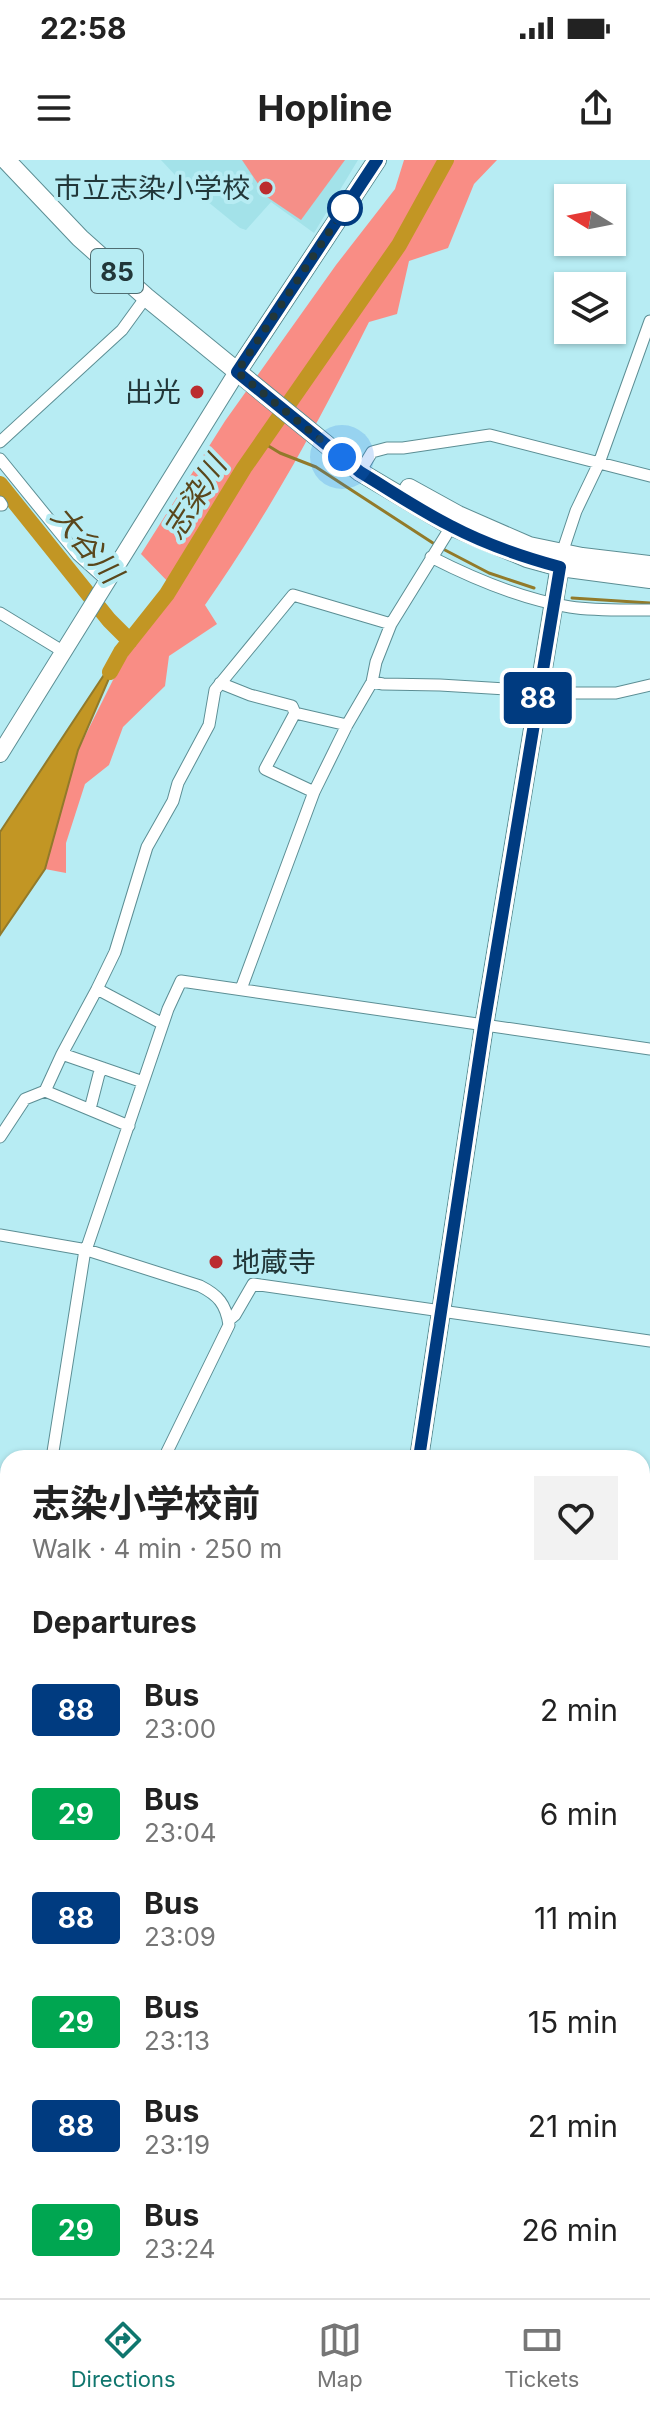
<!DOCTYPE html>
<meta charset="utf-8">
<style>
:root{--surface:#fff;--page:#f2f2f2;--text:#222;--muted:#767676;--line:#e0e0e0;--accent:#0f766e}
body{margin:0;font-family:Inter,"Noto Sans JP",sans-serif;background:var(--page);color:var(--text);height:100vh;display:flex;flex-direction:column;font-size:30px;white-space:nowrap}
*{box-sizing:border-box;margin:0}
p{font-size:26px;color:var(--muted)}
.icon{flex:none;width:44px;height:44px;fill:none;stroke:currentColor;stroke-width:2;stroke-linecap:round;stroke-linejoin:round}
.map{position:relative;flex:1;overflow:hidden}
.sheet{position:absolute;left:0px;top:1290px;width:650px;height:848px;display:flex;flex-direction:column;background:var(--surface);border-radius:24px 24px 0 0;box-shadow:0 2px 6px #0004}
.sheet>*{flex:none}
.badge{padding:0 16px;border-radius:6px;font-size:28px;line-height:52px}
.needle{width:52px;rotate:280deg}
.controls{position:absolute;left:554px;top:24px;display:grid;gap:16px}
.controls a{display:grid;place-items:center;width:72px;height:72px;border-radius:0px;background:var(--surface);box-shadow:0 2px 6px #0004;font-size:40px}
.you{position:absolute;width:40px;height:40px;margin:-20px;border:6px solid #fff;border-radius:50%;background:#1a73e8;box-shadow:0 0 0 12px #1a73e833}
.map>.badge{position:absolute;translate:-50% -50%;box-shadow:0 0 0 4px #fff}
h2{padding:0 32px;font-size:30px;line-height:72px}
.round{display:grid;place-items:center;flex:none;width:84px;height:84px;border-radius:0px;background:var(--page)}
.overview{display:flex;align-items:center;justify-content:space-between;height:136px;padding:0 32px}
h1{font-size:38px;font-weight:700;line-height:60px}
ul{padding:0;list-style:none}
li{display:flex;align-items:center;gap:24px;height:104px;padding:0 32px}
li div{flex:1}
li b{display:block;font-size:30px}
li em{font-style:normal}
li .badge{min-width:88px;font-weight:700;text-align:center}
.status{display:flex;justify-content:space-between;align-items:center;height:56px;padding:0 40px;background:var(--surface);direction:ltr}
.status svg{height:22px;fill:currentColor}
header{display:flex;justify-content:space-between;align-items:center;height:104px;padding:0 32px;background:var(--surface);font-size:36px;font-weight:700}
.menu{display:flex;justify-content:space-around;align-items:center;height:112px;border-top:2px solid var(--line);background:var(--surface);font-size:22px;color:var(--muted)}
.menu a{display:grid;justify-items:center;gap:4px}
.menu .selected{color:var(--accent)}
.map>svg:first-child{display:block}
.built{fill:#a3e2e9}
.green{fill:#f58f88}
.forest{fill:#f98d85}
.water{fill:#c29624;stroke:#927a2a;stroke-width:2}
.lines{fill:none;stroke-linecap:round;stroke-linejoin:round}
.stream{stroke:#927a2a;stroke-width:3}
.river{stroke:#c29624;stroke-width:16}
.street-casing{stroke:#5c8e94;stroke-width:13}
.secondary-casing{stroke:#5c8e94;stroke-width:18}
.primary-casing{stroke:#5c8e94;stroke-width:20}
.street{stroke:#fff;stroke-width:11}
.secondary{stroke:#fff;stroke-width:16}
.primary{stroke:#fff;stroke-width:18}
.line-casing{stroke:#fff;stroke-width:18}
.line{stroke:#003b80;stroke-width:12}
.walk{stroke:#223739;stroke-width:8;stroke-dasharray:0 14.4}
.poi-dot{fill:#bb2c2f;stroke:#b7ecf3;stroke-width:3}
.stop-dot{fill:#fff;stroke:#003b80;stroke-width:4}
.labels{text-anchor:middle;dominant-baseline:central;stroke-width:8;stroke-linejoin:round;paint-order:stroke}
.shield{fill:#b7ecf3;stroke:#4f6d71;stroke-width:2}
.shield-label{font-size:26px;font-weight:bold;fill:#223739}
.poi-label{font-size:28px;fill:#223739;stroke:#b7ecf3;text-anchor:end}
.water-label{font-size:30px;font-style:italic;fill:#5a471c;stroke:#b7ecf3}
</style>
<div class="status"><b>22:58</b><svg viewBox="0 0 49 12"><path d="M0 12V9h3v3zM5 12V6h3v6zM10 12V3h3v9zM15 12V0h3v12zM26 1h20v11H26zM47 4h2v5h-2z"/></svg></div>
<header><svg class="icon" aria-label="menu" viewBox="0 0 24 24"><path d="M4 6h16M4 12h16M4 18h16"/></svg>Hopline<svg class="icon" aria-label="share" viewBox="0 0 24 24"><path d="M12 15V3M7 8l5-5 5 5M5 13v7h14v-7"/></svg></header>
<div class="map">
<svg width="650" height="2138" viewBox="0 0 650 2138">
<rect width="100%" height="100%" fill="#b7ecf3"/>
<path class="built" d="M161 0H358L314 73 271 42 246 70 240 68 175 15Z"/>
<path class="green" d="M242 0H345L301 60 267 37Z"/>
<path class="forest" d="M404 0H497L474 24 448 88 409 101 397 154 369 162C320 260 268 355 205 445L217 464 169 496 165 526 123 567 109 605 85 624 66 683V713L45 709 78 590 119 508 175 429 141 394 225 261 336 105 395 29Z"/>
<path class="water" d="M123 486 78 590 45 709 0 775V672Z
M235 2130H312L303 2138H232Z"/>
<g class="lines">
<path class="stream" d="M262 282 280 293 316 307 436 385
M443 389 489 413 534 428
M572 438 650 443
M642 1566 650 1567
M0 1616 8 1617"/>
<path class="river" d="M0 324 109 460 130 481
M110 512 121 492 167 434 244 308 399 85 446 0"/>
<g class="street-casing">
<path id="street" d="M0 282 122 170 146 137
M0 299 78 395 107 421
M360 312 372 292 387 288H403L490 275 650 316
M0 342 2 345H0
M562 393 576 351 599 303 650 161
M431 397C474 419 521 439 570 447 596 451 623 450 650 450
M0 453 64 492
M372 522 383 524 440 525 571 533H616L650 525
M220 523 250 535 292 546 295 553 347 565
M295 553 265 609 314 632
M241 829 314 632 347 565 372 522 376 502 391 464 454 362
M163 864 97 829 115 792 147 687 173 641 178 623 209 565 215 530 293 435 391 464
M62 894 143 922
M45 931 62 894 97 829
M90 949 99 914 103 908
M0 977 25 939 45 931 129 966
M0 1075 87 1090 200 1126C218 1135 226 1144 229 1165L164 1298
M229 1160 235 1155 253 1124 650 1181
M52 1298 84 1096 168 849 181 821 650 889
M0 1368 8 1369
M642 1463 650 1464
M0 1552 8 1501
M642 1676 650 1674
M0 1899 8 1901
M642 1953 650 1954
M642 2123 650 2108
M96 2138 98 2130
M200 2138 202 2130
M331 2138 345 2130
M392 2138V2130
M634 2138 638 2130"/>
</g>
<g class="secondary-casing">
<path id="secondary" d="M0 594 237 212
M642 1548 650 1549
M0 1595 8 1597"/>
</g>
<g class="primary-casing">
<path id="primary" d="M6 0 80 78 146 137 360 312 451 366 527 398 560 407 650 419
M237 212 377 0
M409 328 458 355 529 386 582 397 650 405
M419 1298 484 866 562 393
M186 2138 188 2130"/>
</g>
<use href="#street" class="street"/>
<use href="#secondary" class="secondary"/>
<use href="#primary" class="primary"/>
</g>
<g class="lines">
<g class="line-casing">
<path id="line" d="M377 0 237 212 360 312C390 330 419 350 451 366 485 384 523 397 560 407L484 866 419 1298"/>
</g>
<use href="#line" class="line"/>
<path class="walk" d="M342 297 237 212 345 48"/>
</g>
<g class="poi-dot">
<circle cx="266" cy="28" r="8"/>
<circle cx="197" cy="232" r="8"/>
<circle cx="216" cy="1102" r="8"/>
</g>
<circle class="stop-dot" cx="345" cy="48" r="16"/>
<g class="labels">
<rect class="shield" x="91" y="89" width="52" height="44" rx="6"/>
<g class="shield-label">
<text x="117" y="111">85</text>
</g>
<g class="poi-label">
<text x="250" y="28">市立志染小学校</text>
<text x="181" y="232">出光</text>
<text x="232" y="1102" text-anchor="start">地蔵寺</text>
</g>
<g class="water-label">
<text transform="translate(194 337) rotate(-58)">志染川</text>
<text transform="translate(87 384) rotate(50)">大谷川</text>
</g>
</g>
</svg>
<div class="controls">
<a><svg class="needle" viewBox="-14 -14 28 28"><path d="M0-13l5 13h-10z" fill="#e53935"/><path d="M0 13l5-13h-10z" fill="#767676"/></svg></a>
<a><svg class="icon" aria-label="layers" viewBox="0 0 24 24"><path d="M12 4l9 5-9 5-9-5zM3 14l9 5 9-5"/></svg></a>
</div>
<div class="you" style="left:342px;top:297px"></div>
<b class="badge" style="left:538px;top:538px;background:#003b80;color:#fff">88</b>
<section class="sheet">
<div class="overview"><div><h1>志染小学校前</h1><p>Walk · 4 min · 250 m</p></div><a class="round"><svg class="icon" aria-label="heart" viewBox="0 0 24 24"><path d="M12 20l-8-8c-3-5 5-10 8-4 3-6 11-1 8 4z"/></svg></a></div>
<h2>Departures</h2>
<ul>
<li><span class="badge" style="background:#003b80;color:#fff">88</span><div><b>Bus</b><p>23:00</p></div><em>2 min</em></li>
<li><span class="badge" style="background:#00a651;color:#fff">29</span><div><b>Bus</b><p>23:04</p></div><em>6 min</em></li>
<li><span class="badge" style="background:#003b80;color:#fff">88</span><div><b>Bus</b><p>23:09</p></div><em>11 min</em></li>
<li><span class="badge" style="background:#00a651;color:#fff">29</span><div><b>Bus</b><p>23:13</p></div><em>15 min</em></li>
<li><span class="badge" style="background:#003b80;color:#fff">88</span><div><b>Bus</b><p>23:19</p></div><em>21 min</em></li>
<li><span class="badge" style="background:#00a651;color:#fff">29</span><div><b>Bus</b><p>23:24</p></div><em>26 min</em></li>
</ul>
</section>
</div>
<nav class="menu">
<a class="selected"><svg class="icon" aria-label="directions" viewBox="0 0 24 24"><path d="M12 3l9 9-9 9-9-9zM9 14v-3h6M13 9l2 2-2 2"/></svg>Directions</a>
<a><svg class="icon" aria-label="map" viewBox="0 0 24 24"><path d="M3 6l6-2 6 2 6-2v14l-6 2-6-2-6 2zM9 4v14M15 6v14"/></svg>Map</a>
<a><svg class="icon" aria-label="tickets" viewBox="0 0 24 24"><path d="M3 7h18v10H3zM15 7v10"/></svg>Tickets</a>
</nav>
